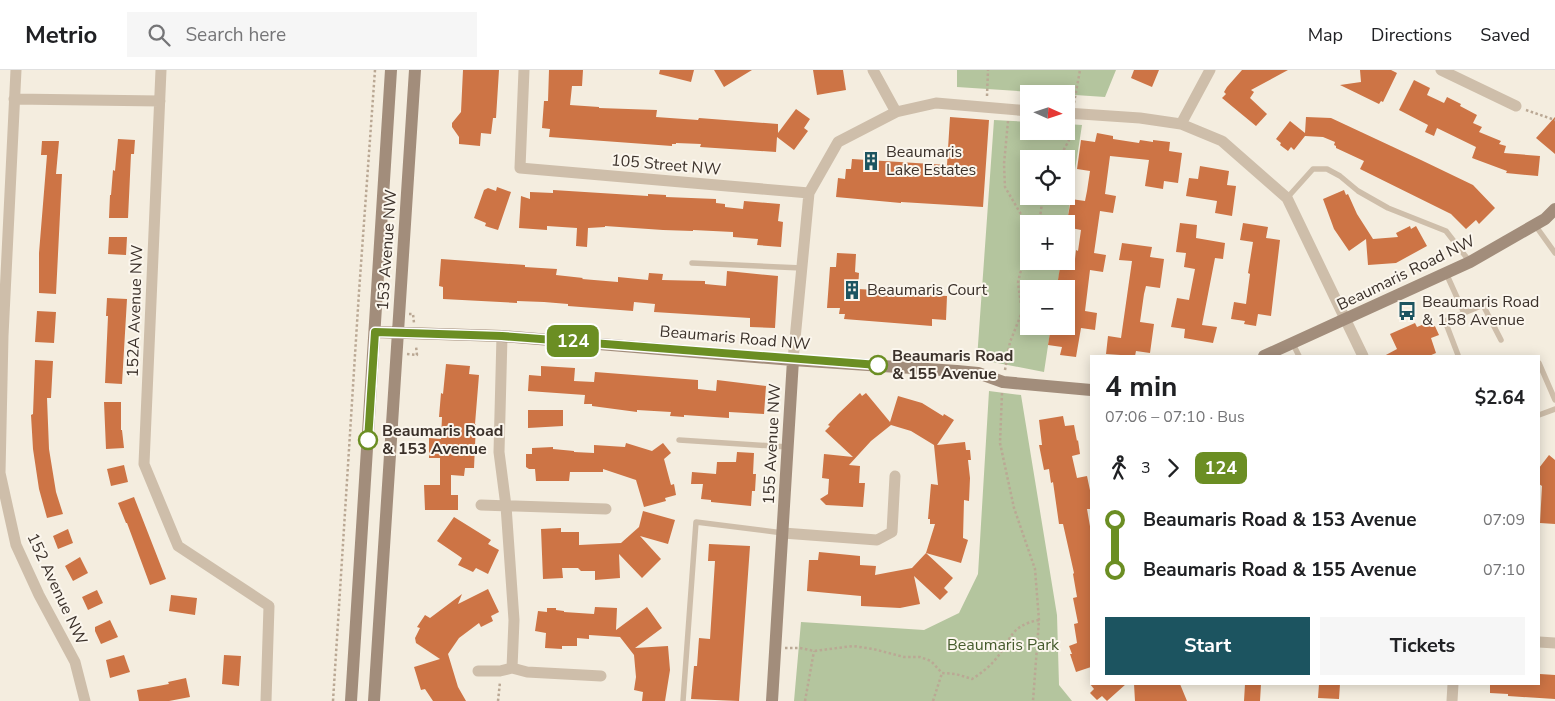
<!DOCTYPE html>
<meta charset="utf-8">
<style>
:root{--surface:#fff;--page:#f6f6f6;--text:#202124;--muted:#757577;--line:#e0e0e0;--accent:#1c5460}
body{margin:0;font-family:"Nunito Sans",sans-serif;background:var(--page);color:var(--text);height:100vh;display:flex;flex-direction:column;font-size:19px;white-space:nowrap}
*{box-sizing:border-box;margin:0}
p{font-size:16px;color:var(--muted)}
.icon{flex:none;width:28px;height:28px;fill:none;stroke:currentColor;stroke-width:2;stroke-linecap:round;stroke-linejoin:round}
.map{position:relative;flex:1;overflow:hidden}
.side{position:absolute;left:1090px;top:285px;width:450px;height:330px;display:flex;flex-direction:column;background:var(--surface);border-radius:0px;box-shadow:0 2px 12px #0003}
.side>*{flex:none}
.badge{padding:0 10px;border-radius:8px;font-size:18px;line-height:32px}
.needle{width:32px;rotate:93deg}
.fabs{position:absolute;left:1020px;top:15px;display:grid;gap:10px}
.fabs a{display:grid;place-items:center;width:55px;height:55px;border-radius:0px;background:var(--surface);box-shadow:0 2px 12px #0003;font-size:25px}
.map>.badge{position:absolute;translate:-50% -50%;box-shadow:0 0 0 2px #fff}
.legs{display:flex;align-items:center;gap:8px;height:55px;padding:0 15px;font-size:16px}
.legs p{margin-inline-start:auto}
.overview{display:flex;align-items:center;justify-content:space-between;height:85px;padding:0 15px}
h1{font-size:28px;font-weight:700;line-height:38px}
.primary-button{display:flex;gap:10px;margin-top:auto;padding:10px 15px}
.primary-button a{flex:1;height:58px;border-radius:0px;background:var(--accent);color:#fff;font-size:20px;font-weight:700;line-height:58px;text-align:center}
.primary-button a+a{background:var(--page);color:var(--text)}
ul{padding:0 15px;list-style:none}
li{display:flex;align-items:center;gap:18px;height:50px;font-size:19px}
li i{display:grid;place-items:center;width:8px;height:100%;margin:0 6px;background:currentColor}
li i::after{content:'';width:12px;height:12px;margin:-6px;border:4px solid;border-radius:50%;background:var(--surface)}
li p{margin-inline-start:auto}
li:first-child i{background:linear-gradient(#0000 50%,currentColor 0)}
li:last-child i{background:linear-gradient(currentColor 50%,#0000 0)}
header{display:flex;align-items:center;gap:30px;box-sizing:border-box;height:70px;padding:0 25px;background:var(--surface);border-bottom:1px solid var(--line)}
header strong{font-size:24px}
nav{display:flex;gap:28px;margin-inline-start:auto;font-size:18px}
.search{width:350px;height:45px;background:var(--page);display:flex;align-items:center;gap:12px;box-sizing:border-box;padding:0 18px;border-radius:0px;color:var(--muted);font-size:19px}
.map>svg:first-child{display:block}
.green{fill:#b4c59e;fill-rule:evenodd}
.building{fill:#cd7445}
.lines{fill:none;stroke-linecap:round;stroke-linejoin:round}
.path{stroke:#baa894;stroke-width:2.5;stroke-dasharray:2.5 2.5;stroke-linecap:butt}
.lane{stroke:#cebeaa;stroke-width:5.5}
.street{stroke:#cebeaa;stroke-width:11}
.secondary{stroke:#a28d7b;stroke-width:12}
.line-1-casing{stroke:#fff;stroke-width:11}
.line-1{stroke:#6b8e23;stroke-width:8}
.stop-1-dot{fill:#fff;stroke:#6b8e23;stroke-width:2.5}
.labels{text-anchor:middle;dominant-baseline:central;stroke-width:4;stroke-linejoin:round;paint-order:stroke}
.poi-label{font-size:16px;fill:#3b312a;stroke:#fbf6ed;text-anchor:start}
.street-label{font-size:16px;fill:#3b312a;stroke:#fbf6ed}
.stop-label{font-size:16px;font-weight:bold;fill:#3b312a;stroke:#fbf6ed;text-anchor:start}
.park-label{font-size:16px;fill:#455b2c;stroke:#fbf6ed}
</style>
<header>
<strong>Metrio</strong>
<div class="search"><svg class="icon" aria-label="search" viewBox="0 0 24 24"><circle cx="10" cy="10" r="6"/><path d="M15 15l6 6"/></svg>Search here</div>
<nav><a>Map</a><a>Directions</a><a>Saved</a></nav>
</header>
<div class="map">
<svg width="1555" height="631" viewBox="0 0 1555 631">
<rect width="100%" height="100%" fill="#f4eddf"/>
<path class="green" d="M957 0H1116L1105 27 957 17Z
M994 50 1029 52V61H1066V54L1082 55 1066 158V154H1029V191H1061L1057 219H1029V256H1051L1044 302 977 289ZM1029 89H1066V126H1029Z
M989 321 1021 325 1057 545 1059 615 1072 631H794L801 552 924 560 959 543 978 504Z"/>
<path class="building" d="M463 0H499L496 48H493L491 64 481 63 480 76 459 74V67L452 57V53L461 42Z
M549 0H583L582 16H572L570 35 599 37V38L657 40 656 47 698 50 699 48 778 54V63L796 39 810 49 804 58 808 61 794 80 777 67 776 82 700 77 701 74 676 73V74H672V76L549 67 550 59 542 58 544 31H548Z
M660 0H694L691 12 659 4Z
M714 0H752L724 17Z
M813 0H843L846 20 817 25Z
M1134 0H1159L1152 17 1131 8Z
M1242 0H1288L1251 20 1254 22 1250 28 1267 44 1256 56 1222 28 1226 24 1224 22 1227 17Z
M1360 0H1391L1397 3 1383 32 1381 31 1379 34 1340 15 1361 12Z
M1414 10 1430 18 1427 25 1444 33 1447 27 1461 34 1460 36 1477 45 1473 53 1482 57 1479 62 1501 71 1499 74 1506 76 1504 83 1540 86 1538 106 1506 103 1507 101 1472 88 1476 77 1437 58 1434 66 1425 62 1428 55 1399 40Z
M950 47 989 50 983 137 901 132V133L836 127 838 108 845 109 846 99H851L852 89 947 95Z
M1306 47 1331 48 1421 90 1473 115 1495 138 1479 154 1476 150 1466 159 1451 144 1360 99 1364 91 1336 78V76L1334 75 1335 72 1323 67 1305 66 1294 80 1291 77 1288 81 1280 75 1281 73 1276 69 1290 51 1305 63Z
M1555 47V84L1536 68Z
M1097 63 1113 66V69L1139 73 1140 70 1153 72V70L1170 72 1169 81 1182 83 1178 113 1164 111 1163 119 1145 116 1149 90 1110 86 1105 124 1116 126 1113 143 1100 141 1094 183 1106 185 1103 202 1090 200 1085 241 1097 243 1095 260 1081 258 1076 287 1060 285 1062 277 1048 275 1051 256H1066V244L1070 218 1057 216 1061 191H1066V188L1075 189 1076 180 1078 181 1081 160 1066 157 1071 129 1085 131 1087 121 1090 101 1077 99 1081 70 1095 72Z
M118 69 135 70 134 84H131L128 148H109L110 125H111L113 100 115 101Z
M42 71H59L56 104H62L56 224 39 223V183L47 85H41Z
M1200 96 1229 101 1227 115 1236 116 1232 146 1215 143 1217 131 1186 126 1189 108 1198 109Z
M497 117 511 122 498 160 485 156 486 153 474 148 484 120 488 118 496 121Z
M553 120 648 126V124L666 125V127L716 129V133L725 134V137L743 139 744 131 780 134 778 151 783 152 781 177 757 175 758 169 733 167V162L693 160V161L663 160 605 156V157L588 158 587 177 576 176 577 158 547 156V160L519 158 521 126 530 129V122L553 123Z
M1344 120 1346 125 1348 124 1357 144 1373 169 1398 167 1396 163 1410 156 1411 159 1416 156 1427 176 1396 193 1368 195 1366 169 1349 181 1334 159 1323 129Z
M1180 153 1197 155 1196 168 1225 173 1223 189 1215 188 1202 255 1217 257 1213 273 1184 268 1185 259 1171 257 1177 228 1189 230 1195 199 1184 197 1186 183 1176 182Z
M1243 153 1268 157 1266 168 1280 170 1271 246 1258 244 1256 256 1244 254 1245 251 1231 249 1234 232 1246 234 1250 204 1248 203 1253 172 1240 170Z
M109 167H127L126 185 108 184Z
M1122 173 1152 177 1150 187 1164 189 1160 218 1146 216 1144 224 1140 252 1154 254 1150 283 1136 281 1135 286 1106 284 1108 266 1121 268 1132 191 1119 190Z
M837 183 856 184 855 202 859 203 858 219 893 221V223L947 226 946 250 932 249V256L844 249 845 244H839L840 238H827L830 197H836Z
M441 189 525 195V197L557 199 556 205 583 208 582 209 618 212V207L648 210 649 203 663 204 662 210 705 211V214L726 216 727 201 778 206 775 258 750 257V248L654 242 655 234 634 232 633 241 568 236V234L544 232 517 231V233L443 229V217L439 216Z
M107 228 127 229 122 314 105 313 108 246H106Z
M37 241 56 242 54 273 35 272Z
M1429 252 1430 256 1434 254 1439 265 1431 268 1436 283 1429 286H1384L1397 279 1390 264 1415 253 1417 257Z
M35 290 53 291 51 328H47L49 379 56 422 63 444 47 448 39 419 33 379 31 345 33 344Z
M446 294 470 296 469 304 479 305 475 354H476L474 398H465L464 406 451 405V425H458V440H425L424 415H440V388H429V368L441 369 442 347H439L441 323 443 324Z
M541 296 575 298 574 311 594 312 595 302 698 310V319L716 321 717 310 766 316 764 344 729 342V348L684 345V347L670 346 671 342 637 340V342L592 336V334H584L585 325 528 321 529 305 541 306Z
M860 323 862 326 866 323 890 352 898 326 922 333 943 346 944 344 954 350 937 375 965 372 966 380H970L971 390H968L970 408 969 431 964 430 963 468 968 470 961 493 926 483 935 454H930V449H928L931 414 938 415 934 375 911 361 891 355 871 371 849 395 860 396 859 413H865L863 437 826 435 820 429 828 424 829 409 822 408 824 384 853 387 825 361 830 356 828 355 838 344Z
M104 332H121V360H122L124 378 106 379Z
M528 340H563V356L528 358Z
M1063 346 1065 356 1074 355 1077 371 1078 370 1080 384 1072 386 1077 408 1087 406 1091 425V439H1087L1091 462V597L1076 602 1070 584H1072L1069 576 1077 573 1074 554 1078 553 1073 528 1077 527 1073 504 1074 503 1063 454H1059L1053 412 1051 413 1049 399 1044 400 1039 375H1042L1039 350Z
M626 373 652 381 663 373 671 383 664 389 671 415 674 414 676 425 665 428 666 431 644 437 636 410 603 399V402H570L569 411H536L535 399H529L526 397V384H532V378L553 377V379L574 381V382L594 383V375L625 377Z
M737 382 754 383 753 404H756L755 421H752L751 436 711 432V430L701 429 703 414H691L692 402 716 404 717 392H736Z
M1549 385 1555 390V454L1540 453 1542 416 1539 414V398Z
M124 395 128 412 111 416 107 399Z
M134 427 166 509 150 515 127 453H126L118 433Z
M643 441 675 450 668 474 640 466 661 489 642 508 619 484 620 508 595 510V501H581L578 498H562L563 508 543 509 541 459 561 458V462H579V475L621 473 639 457Z
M454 447 491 470 488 474 499 480 488 504 476 498 473 502 458 495 462 488 437 471Z
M68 459 73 473 58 479 53 466Z
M709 474 750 476 739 631 691 629 694 596H697L699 568 710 569 715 491H708Z
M819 482 860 486V495L876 496 875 505 912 498 926 483 953 508 944 518 948 522 940 530 914 506 920 534 900 538 861 536V526L807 521 809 490H818Z
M80 487 88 503 73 511 65 496Z
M488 519 499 542 491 546 493 551 481 557 479 553 459 568 448 584 458 617 466 631H433L425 619 421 620 414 597 440 589 416 573 415 568 420 558 417 557 425 545 430 548 462 524 458 534Z
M97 520 103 533 88 540 82 527Z
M171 525 197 528 195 545 169 541Z
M595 537 617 538 616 560 647 537 662 558 635 578 668 576 670 600 665 631H642L643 622 634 620 636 607 634 585 620 567 589 565V569L577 568V576H562V579L545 578 546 563 535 561 538 541 547 542V538H556V540L564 541V542L594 544Z
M110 550 118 567 101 574 95 561V557Z
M124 585 130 602 110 608 106 590Z
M224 585 241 586 239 616 222 614Z
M1540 604 1555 605V629L1508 626V624L1490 623V614H1539Z
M186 608 190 627 169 631H139L137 620 169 614 168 612Z
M1090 614H1126L1107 631 1102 626 1097 630 1090 623 1094 619Z
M1134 614H1180L1187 631H1135Z
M1245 614H1261L1260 631H1244Z
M1319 614H1340L1339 629 1318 628Z"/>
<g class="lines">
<path class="path" d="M987 26 988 0
M1074 33 1080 0
M1526 40 1555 50
M1008 51 1004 94 1005 117 1029 158
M1059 89 1069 70 1071 53
M1039 154 1043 126
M409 244H413L414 253
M407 284 417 285 416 276
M1005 300 1010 272 1022 242 1018 213 1020 203 1029 186
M1002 323 1000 373 1014 438 1035 499 1039 550 1033 631
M785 578H800L814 581 853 576 873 579 904 587H920L931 591 942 603 956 604 972 609C980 604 988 598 994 591 1012 571 1008 556 1039 550
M333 631 359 222 375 0
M498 631 500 612
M805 631 814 581
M933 631 942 603"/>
<path class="lane" d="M1287 128 1313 99H1327L1340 106 1358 121 1388 138 1446 161 1470 192
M1535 155 1555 183
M692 193 802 198
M1446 203 1464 243 1483 235 1501 270
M1293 274 1299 286
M1458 285 1445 251 1464 243
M1539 293 1555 330
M1539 345 1555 339
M679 370 788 377
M683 631 696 452 783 463"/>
<path class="street" d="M16 0 3 266 0 403 16 475 39 525 75 592 85 631
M161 0 144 394 178 476 269 536 266 631
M524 0 520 98 809 123
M873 0 896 42
M1441 0 1516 36
M14 29 160 31
M1066 43 1140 48 1181 54 1222 71 1287 128 1363 286
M1181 54 1210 0
M502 266 499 382 506 436 514 550 512 598 527 602 601 606
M793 290 809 123 838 72 896 42 936 33 1029 41
M481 435 606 439
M783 463 877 470 892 462 895 406
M1539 572 1555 573
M478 601H500L512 598
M1452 631 1453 614"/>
<path class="secondary" d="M375 262 502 266 793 290 957 301 978 303 1003 312 1091 320
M1264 286 1470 192 1545 149 1555 139
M351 631 391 0
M374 631 415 0
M772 631 793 290"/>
</g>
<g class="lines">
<g class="line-1-casing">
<path id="line-1" d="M368 370 375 262 502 266 878 295"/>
</g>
<use href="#line-1" class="line-1"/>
</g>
<defs>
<g id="building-bare" transform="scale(1.5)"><path d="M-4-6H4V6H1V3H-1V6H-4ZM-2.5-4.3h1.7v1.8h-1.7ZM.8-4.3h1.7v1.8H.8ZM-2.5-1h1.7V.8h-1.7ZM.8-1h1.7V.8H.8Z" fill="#1c5460" stroke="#fbf6ed" stroke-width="2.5" paint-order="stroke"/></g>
<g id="bus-bare" transform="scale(1.5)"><path d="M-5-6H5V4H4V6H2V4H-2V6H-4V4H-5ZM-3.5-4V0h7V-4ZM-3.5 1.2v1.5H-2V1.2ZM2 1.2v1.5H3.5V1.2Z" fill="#1c5460" stroke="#fbf6ed" stroke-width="2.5" paint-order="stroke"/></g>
</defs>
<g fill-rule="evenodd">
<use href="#building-bare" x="871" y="91"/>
<use href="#building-bare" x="852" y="220"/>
<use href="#bus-bare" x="1407" y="241"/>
</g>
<g class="stop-1-dot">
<circle cx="878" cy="295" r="9"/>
<circle cx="368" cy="370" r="9"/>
</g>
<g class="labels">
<g class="poi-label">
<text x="886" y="82">Beaumaris<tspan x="886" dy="18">Lake Estates</tspan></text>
<text x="867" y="220">Beaumaris Court</text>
<text x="1422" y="232">Beaumaris Road<tspan x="1422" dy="18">&amp; 158 Avenue</tspan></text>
</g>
<g class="street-label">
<text transform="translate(666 95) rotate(5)">105 Street NW</text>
<text transform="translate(387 180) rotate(-86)">153 Avenue NW</text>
<text transform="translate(1406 203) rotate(-26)">Beaumaris Road NW</text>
<text transform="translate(135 241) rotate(-88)">152A Avenue NW</text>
<text transform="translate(735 268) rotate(5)">Beaumaris Road NW</text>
<text transform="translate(772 374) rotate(-87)">155 Avenue NW</text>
<text transform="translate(57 519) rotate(65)">152 Avenue NW</text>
</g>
<g class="stop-label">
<text x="892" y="286">Beaumaris Road<tspan x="892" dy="18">&amp; 155 Avenue</tspan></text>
<text x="382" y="361">Beaumaris Road<tspan x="382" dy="18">&amp; 153 Avenue</tspan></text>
</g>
<g class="park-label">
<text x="1003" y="575">Beaumaris Park</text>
</g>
</g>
</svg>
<div class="fabs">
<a><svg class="needle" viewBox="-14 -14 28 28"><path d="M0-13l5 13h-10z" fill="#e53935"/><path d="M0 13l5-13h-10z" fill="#757577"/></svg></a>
<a><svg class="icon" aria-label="locate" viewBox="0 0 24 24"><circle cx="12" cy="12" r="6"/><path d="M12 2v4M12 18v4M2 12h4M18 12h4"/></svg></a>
<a>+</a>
<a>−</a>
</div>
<b class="badge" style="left:573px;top:271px;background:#6b8e23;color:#fff">124</b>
<section class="side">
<div class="overview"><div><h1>4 min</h1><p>07:06 – 07:10 · Bus</p></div><b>$2.64</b></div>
<div class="legs"><svg class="icon" aria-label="walk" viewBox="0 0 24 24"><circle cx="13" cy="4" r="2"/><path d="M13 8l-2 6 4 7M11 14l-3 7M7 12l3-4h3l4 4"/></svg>3<svg class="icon" aria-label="forward" viewBox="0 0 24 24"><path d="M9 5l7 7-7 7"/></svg><b class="badge" style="background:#6b8e23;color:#fff">124</b></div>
<ul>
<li><i style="color:#6b8e23"></i><b>Beaumaris Road &amp; 153 Avenue</b><p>07:09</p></li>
<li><i style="color:#6b8e23"></i><b>Beaumaris Road &amp; 155 Avenue</b><p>07:10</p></li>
</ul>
<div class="primary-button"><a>Start</a><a>Tickets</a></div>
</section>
</div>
